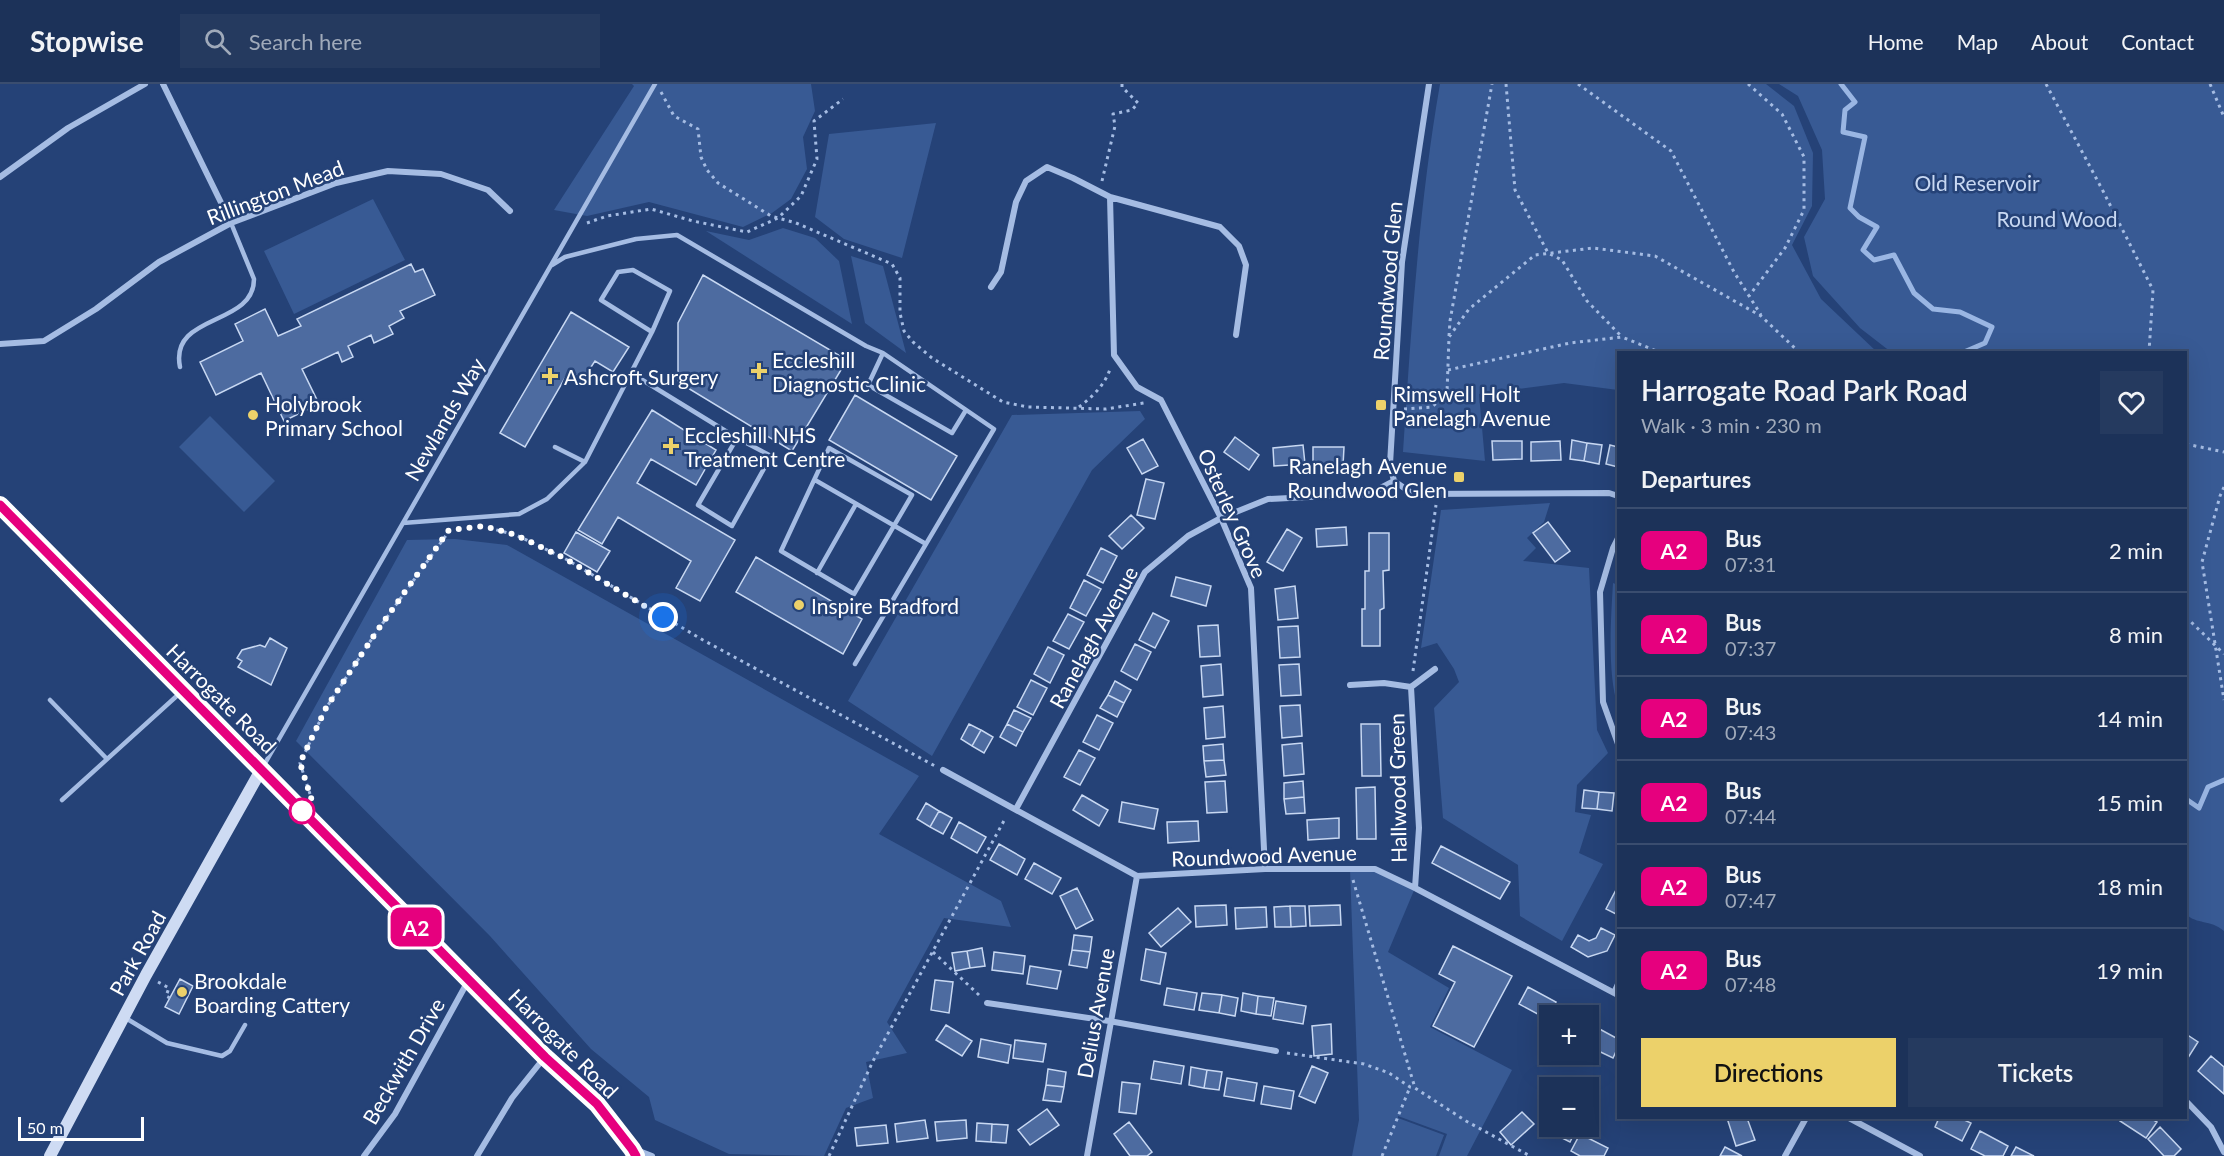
<!DOCTYPE html>
<meta charset="utf-8">
<style>
:root{--surface:#1c3259;--page:#253a5f;--text:#f1f3f6;--muted:#a0aaba;--line:#3a4d6f;--accent:#ecd16a}
body{margin:0;font-family:Lato,sans-serif;background:var(--page);color:var(--text);height:100vh;display:flex;flex-direction:column;font-size:22px;white-space:nowrap}
*{box-sizing:border-box;margin:0}
p{font-size:20px;color:var(--muted)}
.icon{flex:none;width:33px;height:33px;fill:none;stroke:currentColor;stroke-width:2;stroke-linecap:round;stroke-linejoin:round}
.map{position:relative;flex:1;overflow:hidden}
.side{position:absolute;left:1617px;top:267px;width:570px;height:768px;display:flex;flex-direction:column;background:var(--surface);border-radius:0px;box-shadow:0 6px 24px #0002,0 0 0 2px var(--line)}
.side>*{flex:none}
.badge{padding:0 12px;border-radius:9px;font-size:21px;line-height:39px}
.tools{position:absolute;left:1539px;top:921px;display:grid;gap:12px}
.tools a{display:grid;place-items:center;width:60px;height:60px;border-radius:0px;background:var(--surface);box-shadow:0 6px 24px #0002,0 0 0 2px var(--line);font-size:30px}
.scale{position:absolute;left:18px;bottom:15px;width:126px;box-sizing:border-box;padding-left:6px;border:3px solid #fff;border-top:0;font-size:16px;line-height:21px;white-space:nowrap;color:#fff;-webkit-text-stroke:4px #254277;paint-order:stroke}
.you{position:absolute;width:30px;height:30px;margin:-15px;border:4px solid #fff;border-radius:50%;background:#1a73e8;box-shadow:0 0 0 9px #1a73e833}
.map>.badge{position:absolute;translate:-50% -50%;box-shadow:0 0 0 3px #fff}
h2{padding:0 24px;font-size:22px;line-height:54px}
.round{display:grid;place-items:center;flex:none;width:63px;height:63px;border-radius:0px;background:var(--page)}
.summary{display:flex;align-items:center;justify-content:space-between;height:102px;padding:0 24px}
h1{font-size:28px;font-weight:600;line-height:45px}
.primary-button{display:flex;gap:12px;margin-top:auto;padding:12px 24px}
.primary-button a{flex:1;height:69px;border-radius:0px;background:var(--accent);color:#111;font-size:24px;font-weight:600;line-height:69px;text-align:center}
.primary-button a+a{background:var(--page);color:var(--text)}
ul{padding:0;list-style:none}
li{display:flex;align-items:center;gap:18px;height:84px;padding:0 24px;border-top:2px solid var(--line)}
li div{flex:1}
li b{display:block;font-size:22px}
li em{font-style:normal}
li .badge{min-width:66px;font-weight:700;text-align:center}
header{display:flex;align-items:center;gap:36px;box-sizing:border-box;height:84px;padding:0 30px;background:var(--surface);border-bottom:2px solid var(--line)}
header strong{font-size:28px}
nav{display:flex;gap:33px;margin-inline-start:auto;font-size:21px}
.search{width:420px;height:54px;background:var(--page);display:flex;align-items:center;gap:15px;box-sizing:border-box;padding:0 21px;border-radius:0px;color:var(--muted);font-size:22px}
.map>svg:first-child{display:block}
.green{fill:#385a94}
.lines{fill:none;stroke-linecap:round;stroke-linejoin:round}
.stream{stroke:#9ab6e3;stroke-width:5}
.building{fill:#4d6ba0;stroke:#c8d8f2;stroke-width:1.5}
.path{stroke:#a5bce3;stroke-width:3;stroke-dasharray:3 4.5;stroke-linecap:butt}
.lane{stroke:#a5bce3;stroke-width:4.5}
.street{stroke:#a5bce3;stroke-width:6}
.secondary{stroke:#cedbf3;stroke-width:12}
.highway{stroke:#fff;stroke-width:18}
.line-casing{stroke:#fff;stroke-width:14}
.line{stroke:#e6007e;stroke-width:9}
.walk{stroke:#fff;stroke-width:6;stroke-dasharray:0 10.8}
.poi-dot{fill:#ecd16a;stroke:#254277;stroke-width:2}
.stop-dot{fill:#fff;stroke:#e6007e;stroke-width:3}
.labels{text-anchor:middle;dominant-baseline:central;stroke-width:5;stroke-linejoin:round;paint-order:stroke}
.park-label{font-size:21px;fill:#c8d8f2;stroke:#254277}
.street-label{font-size:21px;fill:#fff;stroke:#254277}
.poi-label{font-size:21px;fill:#fff;stroke:#254277;text-anchor:start}
</style>
<header>
<strong>Stopwise</strong>
<div class="search"><svg class="icon" aria-label="search" viewBox="0 0 24 24"><circle cx="10" cy="10" r="6"/><path d="M15 15l6 6"/></svg>Search here</div>
<nav><a>Home</a><a>Map</a><a>About</a><a>Contact</a></nav>
</header>
<div class="map">
<svg width="2224" height="1072" viewBox="0 0 2224 1072">
<rect width="100%" height="100%" fill="#254277"/>
<path class="green" d="M632 0H811L815 27 803 53 807 85 791 115 772 129 743 143 649 118 587 132 554 126 634 2Z
M1440 0H1766L1794 22 1813 69 1812 122 1792 161 1821 215 1877 268H1618V306L1564 299 1479 310 1485 377 1403 368C1411 245 1419 121 1440 0Z
M1779 0H2224V847C2210 835 2197 841 2186 830V268H1891L1860 244 1813 192 1804 153 1825 115 1822 66 1798 12Z
M936 39 902 174 844 155 815 133 829 50Z
M373 115 405 176 294 230 264 167Z
M783 144 815 154 839 177 852 240 706 147 749 156Z
M851 172 883 182 906 269 865 239Z
M1140 327 1145 335 1092 386 932 672 848 617 1012 331Z
M210 332 275 397 244 428 179 363Z
M1550 419 1544 438 1527 454 1536 464 1523 477 1589 484 1597 646 1608 669 1577 701 1575 728 1591 731 1579 769 1603 780 1562 857 1520 832 1518 781 1443 734 1434 624 1459 598 1454 585 1437 559 1421 564 1441 426Z
M455 455 507 461 919 692 879 750 1001 817 1011 843 944 834 887 938 907 969 866 978 873 1014 846 1024 824 1072 729 1070 655 1036 649 1013 591 965 490 852 296 657 407 456Z
M1613 499 1618 501V622C1607 591 1611 533 1613 499Z
M1350 785H1375L1415 804 1388 868 1449 904 1430 943 1512 986 1467 1072H1439L1447 1050 1398 1032V1034L1444 1051 1436 1072H1352L1359 1036Z"/>
<g class="lines">
<path class="stream" d="M1841 0 1855 18 1845 26 1843 48 1865 53 1850 124 1859 133 1877 143 1863 166 1874 176 1894 171 1914 209 1933 225 1960 228 1992 243 1985 259 1964 268
M2186 715 2199 724 2208 703 2224 696"/>
</g>
<path class="building" d="M411 180 415 188 423 185 435 211 400 227 404 234 389 242 393 250 374 259 371 251 348 262 353 273 342 278 338 268 302 285 319 320 284 337 261 289 216 311 200 278 243 257 235 240 265 225 278 252 301 242 297 235Z
M703 191 847 276 792 367 678 298V239Z
M571 228 629 263 613 288 595 277 583 295 569 287 525 363 500 349Z
M855 311 957 372 931 416 829 356Z
M652 326 716 366 696 401 651 375 637 399 735 456 700 517 676 504 691 477 618 433 602 460 578 446Z
M1235 353 1259 371 1249 386 1224 368Z
M1143 355 1158 382 1142 390 1127 364Z
M1572 356 1587 359 1584 377 1570 375Z
M1492 357H1522V375L1493 376Z
M1560 357 1561 376 1531 377V358Z
M1587 359 1602 361 1599 380 1584 377Z
M1303 361 1305 380 1274 382 1273 364Z
M1610 361 1618 363V383L1606 380Z
M1313 363H1344L1343 382 1313 381Z
M1146 395 1164 399 1155 435 1137 431Z
M1131 431 1144 444 1122 465 1109 452Z
M1548 438 1570 467 1555 478 1533 449Z
M1346 443 1347 461 1317 463 1316 445Z
M1287 445 1302 454 1283 487 1267 478Z
M576 448 610 467 597 488 564 469Z
M1369 449H1389V486L1383 487 1384 524 1380 526V562H1362V525H1365V487H1369Z
M1101 464 1117 472 1103 499 1087 491Z
M756 473 862 535 843 570 736 508Z
M1176 493 1211 502 1206 522 1171 512Z
M1084 496 1101 505 1086 532 1070 524Z
M1295 502 1298 534 1278 536 1275 505Z
M1153 529 1169 537 1155 564 1139 556Z
M1068 530 1084 538 1069 565 1053 557Z
M1218 541 1220 572 1200 573 1198 542Z
M1298 542 1300 573 1280 574 1278 543Z
M270 554 287 564 271 601 238 583 242 577 237 574 242 566 260 561 265 563Z
M1135 560 1151 568 1137 596 1121 587Z
M1048 563 1064 571 1050 599 1034 590Z
M1221 580 1223 611 1203 613 1201 582Z
M1299 580 1301 611 1281 612 1279 581Z
M1031 596 1047 604 1033 631 1017 623Z
M1115 597 1131 606 1124 619 1108 611Z
M1108 611 1124 619 1117 633 1100 624Z
M1300 621 1302 652 1282 654 1280 622Z
M1223 622 1225 653 1206 655 1204 624Z
M1014 626 1031 634 1023 648 1007 640Z
M1097 631 1113 639 1099 666 1083 658Z
M969 640 981 646 972 662 961 655Z
M1007 640 1023 648 1016 662 1000 653Z
M1361 640H1380L1381 692H1362Z
M981 646 993 653 984 669 972 662Z
M1302 659 1304 690 1284 692 1282 661Z
M1223 660 1224 676 1204 677 1203 662Z
M1079 666 1095 674 1080 701 1064 693Z
M1224 676 1226 691 1206 693 1204 677Z
M1225 697 1227 728 1207 729 1205 698Z
M1303 697 1304 713 1284 715V699Z
M1375 703 1376 755H1357L1356 704Z
M1584 706 1599 708 1597 725 1582 724Z
M1599 708 1614 709 1612 727 1597 725Z
M1082 711 1108 726 1099 742 1073 726Z
M1304 713 1305 729 1286 730 1284 715Z
M1122 718 1158 725 1154 745 1119 738Z
M926 719 939 727 930 743 917 735Z
M939 727 952 734 943 750 930 743Z
M1339 734V754L1308 756 1307 736Z
M1198 737 1199 757 1168 759 1167 738Z
M959 738 986 753 977 769 951 754Z
M999 760 1025 775 1017 791 990 776Z
M1441 762 1510 798 1500 815 1432 779Z
M1034 779 1061 794 1052 810 1025 795Z
M1618 802V831L1606 825Z
M1077 804 1093 836 1076 845 1060 812Z
M1226 821 1227 841 1196 843 1195 822Z
M1340 821 1341 841 1310 842 1309 822Z
M1290 822H1305L1306 842 1291 843Z
M1290 822 1291 843H1275L1274 823Z
M1266 823 1267 843 1236 845 1235 824Z
M1178 824 1191 838 1161 863 1149 849Z
M1601 844 1615 851 1607 867 1588 873 1571 863 1578 851 1589 857 1596 854Z
M1074 851 1092 853 1090 868 1072 866Z
M1453 862 1512 892 1474 963 1433 942 1455 898 1439 890Z
M982 864 985 882 970 884 967 867Z
M1146 865 1166 869 1160 900 1141 896Z
M1072 866 1090 868 1087 884 1069 881Z
M967 867 970 884 955 887 952 869Z
M994 868 1025 872 1023 890 992 886Z
M1030 882 1061 887 1057 905 1027 900Z
M180 895 193 902 179 930 165 923Z
M935 896 953 898 949 929 931 926Z
M1528 903 1556 918 1547 935 1519 920Z
M1167 904 1197 909 1194 926 1164 921Z
M1202 909 1222 911 1219 929 1199 926Z
M1243 909 1258 912 1256 930 1241 927Z
M1222 911 1238 914 1235 932 1219 929Z
M1258 912 1274 914 1271 932 1256 930Z
M1276 917 1306 922 1303 940 1273 935Z
M1331 940 1332 970 1314 972 1312 942Z
M946 941 972 957 962 972 936 956Z
M1594 942 1618 955V963L1613 974 1588 962V952Z
M2186 950 2198 958 2186 977Z
M981 955 1011 961 1008 979 978 973Z
M1015 956 1046 960 1043 978 1013 974Z
M2211 972 2224 983V1010L2198 987Z
M1154 977 1184 982 1181 1000 1151 995Z
M1312 982 1328 989 1315 1019 1299 1012Z
M1191 983 1207 986 1204 1004 1189 1001Z
M1048 985 1066 988 1064 1003 1046 1001Z
M1207 986 1222 988 1219 1006 1204 1004Z
M1227 994 1257 999 1254 1017 1224 1012Z
M1122 998 1140 1000 1136 1030 1119 1028Z
M1046 1001 1064 1003 1061 1018 1043 1016Z
M1264 1002 1294 1007 1291 1025 1261 1020Z
M1047 1025 1059 1041 1030 1061 1018 1046Z
M1522 1028 1534 1040 1511 1061 1500 1048Z
M1550 1029V1042H1578L1570 1058 1542 1044Z
M1727 1034H1747L1755 1056 1736 1062Z
M1939 1034H1960L1971 1039 1962 1057 1935 1043Z
M2122 1034H2150L2157 1038 2146 1054 2120 1037Z
M925 1036 928 1054 897 1058 895 1040Z
M966 1036 967 1054 937 1057 935 1038Z
M1129 1038 1152 1068 1147 1072H1130L1114 1050Z
M977 1039 992 1040 991 1058 976 1057Z
M992 1040 1008 1041 1006 1059 991 1058Z
M886 1041 888 1059 857 1062 855 1044Z
M2160 1043 2181 1065 2174 1072H2164L2148 1055Z
M1980 1047 2008 1062 2003 1072H1985L1971 1065Z
M1580 1050 1608 1064 1604 1072H1580L1571 1067Z
M1725 1063 1742 1072H1720Z
M2016 1063 2034 1072H2011Z"/>
<g class="lines">
<path class="path" d="M1506 0 1515 106 1548 169 1562 176 1587 217 1622 253
M1578 0 1671 67 1734 188 1761 231
M1748 0 1782 30 1804 73V126L1785 164 1749 212
M2046 0 2103 107 2153 206 2149 268
M2210 0 2224 33
M661 8 674 32 698 45 701 73 707 86 718 99 771 132 796 139 892 180 900 194V229L904 247 913 258 932 274 1003 318 1028 323 1106 325 1144 319
M1102 97 1115 42 1113 30 1132 26 1138 19 1122 3V0
M587 139 607 132 651 125 693 137 747 148 778 134 801 112 817 75 814 37 843 15
M1449 252 1450 237 1492 0
M1448 286 1570 259 1622 253 1659 268
M1079 323C1092 313 1105 301 1110 285
M1404 325 1432 323 1447 309 1449 253 1469 225 1535 171 1593 164 1655 172 1761 232 1799 268
M2186 360 2224 368
M2224 403 2220 412 2202 478 2224 616
M489 444 516 451 564 474 703 556 935 682
M2186 533 2224 570
M1413 587 1436 421
M310 710 300 679 326 624 377 547 450 446
M1353 796 1415 1004
M933 868 979 911
M158 898 169 904 166 912 170 914
M1287 969 1364 980 1389 989 1410 1003 1415 1004 1466 1037 1530 1072
M829 1072 873 977 1006 733
M1382 1072 1410 1003"/>
<path class="lane" d="M552 181 565 173 636 155 677 151 866 262 883 269 994 345 855 580
M883 269 868 301 952 349 966 326
M180 283C169 229 254 243 254 195L231 139
M631 289 737 354 698 421 732 442 771 372 737 354
M555 363 585 378
M829 364 912 411 854 510 781 467Z
M815 396 926 460
M403 439 519 430 547 415 585 378 652 248 670 207 633 186 618 188 601 216 652 248
M817 489 856 420
M50 616 107 675
M264 681 655 0
M62 716 180 609
M124 933 167 959 222 972 230 967 245 941"/>
<path class="street" d="M163 0 231 139
M0 93 68 44 145 0
M1110 113 1114 271 1137 303 1161 316 1221 434 1251 504 1265 785
M991 203 1001 188 1016 118 1026 97 1047 83 1073 94 1110 113 1220 143 1239 162 1246 181 1236 251
M0 260 44 257 96 225 159 178 231 139 336 99 388 87 441 90 488 106 510 127
M1394 397 1390 380 1402 178 1429 0
M1618 454 1613 464 1600 508 1603 618 1618 660
M1350 601 1384 599 1411 603
M943 686 1137 792 1265 785H1375L1415 804 1618 911
M1016 725 1145 488 1188 452 1221 434 1268 415 1369 410 1394 397 1413 410 1609 409 1618 412
M1415 804 1419 744 1411 603 1435 585
M1614 909 1618 900
M987 919 1109 937 1276 967
M2186 1017 2211 1043 2224 1068
M1849 1034 1920 1072
M639 1067 652 1072
M364 1072 395 1030 468 897
M477 1072 512 1014 544 974
M1087 1072 1137 792
M1785 1072 1806 1034"/>
<path class="secondary" d="M50 1072 146 891 261 686"/>
<path class="highway" d="M0 421 545 973 597 1020 632 1065 636 1072"/>
</g>
<g class="lines">
<g class="line-casing">
<path id="line" d="M0 421 545 973 597 1020 632 1065 636 1072"/>
</g>
<use href="#line" class="line"/>
<path class="walk" d="M302 727 304 729 313 720 300 679 326 624 377 547 449 446 484 442 516 451 564 474 663 533"/>
</g>
<g class="poi-dot">
<path d="M756 278h6v6h6v6h-6v6h-6v-6h-6v-6h6z"/>
<path d="M547 283h6v6h6v6h-6v6h-6v-6h-6v-6h6z"/>
<rect x="1375" y="315" width="12" height="12" rx="3"/>
<circle cx="253" cy="331" r="6"/>
<path d="M668 353h6v6h6v6h-6v6h-6v-6h-6v-6h6z"/>
<rect x="1453" y="387" width="12" height="12" rx="3"/>
<circle cx="799" cy="521" r="6"/>
<circle cx="182" cy="908" r="6"/>
</g>
<circle class="stop-dot" cx="302" cy="727" r="12"/>
<g class="labels">
<g class="park-label">
<text x="1977" y="98">Old Reservoir</text>
<text x="2057" y="134">Round Wood</text>
</g>
<g class="street-label">
<text transform="translate(275 108) rotate(-21)">Rillington Mead</text>
<text transform="translate(1387 197) rotate(-85)">Roundwood Glen</text>
<text transform="translate(444 335) rotate(-60)">Newlands Way</text>
<text transform="translate(1233 429) rotate(66)">Osterley Grove</text>
<text transform="translate(1093 553) rotate(-61)">Ranelagh Avenue</text>
<text transform="translate(222 614) rotate(45)">Harrogate Road</text>
<text transform="translate(1397 704) rotate(-91)">Hallwood Green</text>
<text transform="translate(1264 771) rotate(-2)">Roundwood Avenue</text>
<text transform="translate(137 869) rotate(-61)">Park Road</text>
<text transform="translate(1095 929) rotate(-80)">Delius Avenue</text>
<text transform="translate(564 959) rotate(45)">Harrogate Road</text>
<text transform="translate(403 977) rotate(-60)">Beckwith Drive</text>
</g>
<g class="poi-label">
<text x="772" y="275">Eccleshill<tspan x="772" dy="24">Diagnostic Clinic</tspan></text>
<text x="564" y="292">Ashcroft Surgery</text>
<text x="1393" y="309">Rimswell Holt<tspan x="1393" dy="24">Panelagh Avenue</tspan></text>
<text x="265" y="319">Holybrook<tspan x="265" dy="24">Primary School</tspan></text>
<text x="684" y="350">Eccleshill NHS<tspan x="684" dy="24">Treatment Centre</tspan></text>
<text x="1447" y="381" text-anchor="end">Ranelagh Avenue<tspan x="1447" dy="24">Roundwood Glen</tspan></text>
<text x="811" y="521">Inspire Bradford</text>
<text x="194" y="896">Brookdale<tspan x="194" dy="24">Boarding Cattery</tspan></text>
</g>
</g>
</svg>
<div class="tools">
<a>+</a>
<a>−</a>
</div>
<div class="scale">50 m</div>
<div class="you" style="left:663px;top:533px"></div>
<b class="badge" style="left:416px;top:843px;background:#e6007e;color:#fff">A2</b>
<section class="side">
<div class="summary"><div><h1>Harrogate Road Park Road</h1><p>Walk · 3 min · 230 m</p></div><a class="round"><svg class="icon" aria-label="heart" viewBox="0 0 24 24"><path d="M12 20l-8-8c-3-5 5-10 8-4 3-6 11-1 8 4z"/></svg></a></div>
<h2>Departures</h2>
<ul>
<li><span class="badge" style="background:#e6007e;color:#fff">A2</span><div><b>Bus</b><p>07:31</p></div><em>2 min</em></li>
<li><span class="badge" style="background:#e6007e;color:#fff">A2</span><div><b>Bus</b><p>07:37</p></div><em>8 min</em></li>
<li><span class="badge" style="background:#e6007e;color:#fff">A2</span><div><b>Bus</b><p>07:43</p></div><em>14 min</em></li>
<li><span class="badge" style="background:#e6007e;color:#fff">A2</span><div><b>Bus</b><p>07:44</p></div><em>15 min</em></li>
<li><span class="badge" style="background:#e6007e;color:#fff">A2</span><div><b>Bus</b><p>07:47</p></div><em>18 min</em></li>
<li><span class="badge" style="background:#e6007e;color:#fff">A2</span><div><b>Bus</b><p>07:48</p></div><em>19 min</em></li>
</ul>
<div class="primary-button"><a>Directions</a><a>Tickets</a></div>
</section>
</div>
